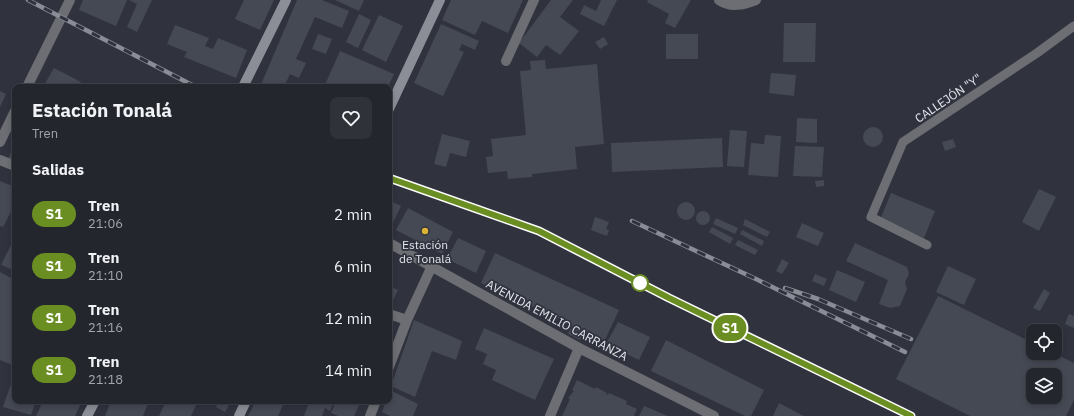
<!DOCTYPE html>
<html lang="es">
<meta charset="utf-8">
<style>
:root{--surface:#24262e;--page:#30323a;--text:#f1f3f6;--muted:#a3a5aa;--line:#41434a}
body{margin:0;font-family:"IBM Plex Sans",sans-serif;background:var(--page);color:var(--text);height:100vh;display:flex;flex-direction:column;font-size:15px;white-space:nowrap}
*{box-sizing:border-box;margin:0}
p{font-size:13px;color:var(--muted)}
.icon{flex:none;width:22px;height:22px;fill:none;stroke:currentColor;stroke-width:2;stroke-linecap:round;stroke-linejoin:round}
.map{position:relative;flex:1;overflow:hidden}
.panel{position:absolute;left:12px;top:84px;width:380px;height:320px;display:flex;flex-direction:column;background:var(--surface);border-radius:8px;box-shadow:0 2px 6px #0003,0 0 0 1px var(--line)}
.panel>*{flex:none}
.badge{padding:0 8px;border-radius:13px;font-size:14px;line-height:26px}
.buttons{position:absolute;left:1026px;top:324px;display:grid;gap:8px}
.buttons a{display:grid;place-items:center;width:36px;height:36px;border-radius:8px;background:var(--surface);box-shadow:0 2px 6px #0003,0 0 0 1px var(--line);font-size:20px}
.map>.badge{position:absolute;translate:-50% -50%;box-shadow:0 0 0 2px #fff}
h2{padding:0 20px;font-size:15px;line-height:36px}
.round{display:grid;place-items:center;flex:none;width:42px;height:42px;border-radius:8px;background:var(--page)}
.head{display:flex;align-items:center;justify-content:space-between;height:68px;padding:0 20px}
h1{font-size:19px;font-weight:700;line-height:30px}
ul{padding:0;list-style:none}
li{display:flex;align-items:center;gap:12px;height:52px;padding:0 20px}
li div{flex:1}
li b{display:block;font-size:15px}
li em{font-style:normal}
li .badge{min-width:44px;font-weight:700;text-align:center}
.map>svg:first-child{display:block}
.building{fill:#454954;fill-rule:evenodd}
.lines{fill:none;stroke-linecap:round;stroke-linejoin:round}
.service{stroke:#6c6e73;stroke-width:9}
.minor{stroke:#6c6e73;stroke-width:10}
.secondary{stroke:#8b8e97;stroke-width:10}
.rail-casing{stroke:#8a8d96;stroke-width:4.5}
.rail{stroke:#30333e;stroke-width:3;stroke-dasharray:9;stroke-linecap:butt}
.line-casing{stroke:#fff;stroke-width:9}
.line{stroke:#6b8e23;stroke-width:6}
.poi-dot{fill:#dbb233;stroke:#30333e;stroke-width:1.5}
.stop-dot{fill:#fff;stroke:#6b8e23;stroke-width:2}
.labels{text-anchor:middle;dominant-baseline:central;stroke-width:3.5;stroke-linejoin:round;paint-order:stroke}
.street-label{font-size:12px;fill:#e3e6ec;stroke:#30333e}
.poi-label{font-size:12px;fill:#e3e6ec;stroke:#30333e}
</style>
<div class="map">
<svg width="1074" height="416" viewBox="0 0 1074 416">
<rect width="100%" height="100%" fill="#30333e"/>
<path class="building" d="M83 0H127L116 26 79 10Z
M129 0H152L137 32 127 27 137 4Z
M244 0H274L260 30 235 19Z
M297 0H322L349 11 342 28 315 17 296 59 306 63 299 78 290 74 284 87H260Z
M335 0H364L359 11Z
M451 0H523L508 33 482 21 475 35 442 20Z
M551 0H573L560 17 579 31 560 55 546 45 537 57 519 43Z
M601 0H617L604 26 580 14 584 5 596 11Z
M648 0H691L675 28 665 23 669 14 647 2Z
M359 14 371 20 358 48 346 42Z
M379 15 403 26 386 62 362 50Z
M784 23H816L815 62H783Z
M441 24 479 41 475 50 462 44 459 50 464 52 443 96 414 83Z
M175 25 209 38 205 46 213 49 218 38 247 50 236 78 184 57 187 52 167 44Z
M318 34 332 39 326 54 312 49Z
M666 34H698V59H666Z
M604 37 608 44 600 49 595 42Z
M340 51 394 74 388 87 382 85 381 87H324Z
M545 60 546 69 597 64 604 144 575 147 577 169 532 174V177L508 179 507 171 488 173 486 157 493 156 491 139 526 135 520 71 531 70 530 61Z
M54 68 81 82 78 87H43Z
M771 73 796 75 794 96 769 93Z
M0 91 6 94 0 107Z
M797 118 817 119V143L796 142Z
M863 137a10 10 0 1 1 20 0a10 10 0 1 1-20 0Z
M730 130 747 131 744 167 727 166Z
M442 134 470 141 466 157 450 153 446 167 434 164Z
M765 135 781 136 778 177 748 175 751 143 764 144Z
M722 138 723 167 612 172 611 143Z
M953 139 956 147 945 151 942 142Z
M15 142V162L8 159Z
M795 146 824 147 822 177 793 176Z
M824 180V186L816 187 815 181Z
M0 181 15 187V204L3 227 0 226Z
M1039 189 1056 197 1039 231 1022 222Z
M891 193 935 211 924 238 880 220Z
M389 200 401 206 391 227 389 226Z
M677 211a9 9 0 1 1 18 0a9 9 0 1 1-18 0Z
M408 208 453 232 442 254 396 230Z
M696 218a7 7 0 1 1 14 0a7 7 0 1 1-14 0Z
M595 217 609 222 606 229 609 230 607 236 591 230Z
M716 218 738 228 735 234 713 224Z
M745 219 770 232 767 237 743 225Z
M802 223 824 233 818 246 796 237Z
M712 227 733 238 730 244 709 232Z
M742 230 764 241 762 246 740 234Z
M15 237V262L11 269 1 265Z
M458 238 486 251 476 273 447 259Z
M738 240 758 250 755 255 735 245Z
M855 243 907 267 909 274 905 282 907 289 900 306 890 308 879 304 888 280 846 261Z
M495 253 619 310 604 342 583 332 580 340 568 334 572 325 481 283Z
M782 259 789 263 782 274 776 271Z
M948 266 976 279 964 305 936 292Z
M837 270 865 282 856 302 829 290Z
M0 272 15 280V366L0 360Z
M815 274 827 279 824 286 812 281Z
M389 286 398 290 389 309Z
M1044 289 1050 293 1040 311 1033 308Z
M938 296 1033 343V353H1054L1074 363V400L1066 416H970L896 379ZM1033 375H1055V397H1033Z
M1069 314 1074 316V328L1065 324Z
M414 320 462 341 456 360 432 351 415 397 391 386Z
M618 322 650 337 639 360 606 344Z
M484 328 554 359 535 400 492 380 496 370 483 364 487 354 475 349Z
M666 340 764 390 751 416H745L651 371Z
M13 378 15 379V401H36L31 415 3 407Z
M577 380 595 389 596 387 607 393 606 394 608 395 609 393 627 401 626 404 637 409 634 416H562L570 399 568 398 574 391 572 390Z
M390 390 418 404 413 416H390L382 412 386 401H389Z
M43 401 55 402 56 401H82L75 416H36Z
M111 401H149L143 416H105Z
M166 401H198L191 416H159Z
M219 401 229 405 225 412 216 407Z
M256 401H276L283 405 278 416H248Z
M310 401H334L330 411 325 408 322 416H305L304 415Z
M336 401H361L354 416H338L331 413Z
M779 403 804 416H773Z
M644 406 668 416H639Z"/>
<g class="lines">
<path class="service" d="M927 245 871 217 903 142 1037 53 1074 26"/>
<path class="minor" d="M719 0C731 8 743 5 756 0
M506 61 534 0
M27 87 70 0
M0 142 15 111
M0 160 15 166
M389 243 579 348 714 416
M389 314 407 320
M389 367 407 320 431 268
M370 416 376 401
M550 416 579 348"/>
<path class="secondary" d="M243 87 286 0
M389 109 440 0
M87 416 95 401
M239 416 246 401"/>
<g class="rail-casing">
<path id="rail" d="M28 0 196 87
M389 178 539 231 669 298 911 416
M632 221 756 279 905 352
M785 288 818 299 911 339"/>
</g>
<use href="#rail" class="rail"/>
</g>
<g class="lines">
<g class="line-casing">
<path id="line" d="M389 178 539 231 669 298 911 416"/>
</g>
<use href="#line" class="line"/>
</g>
<circle class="poi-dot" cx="425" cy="231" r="4"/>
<circle class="stop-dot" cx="640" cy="283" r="8"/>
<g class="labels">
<g class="street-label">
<text transform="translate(948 98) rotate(-34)">CALLEJÓN "Y"</text>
<text transform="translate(557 320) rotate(28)">AVENIDA EMILIO CARRANZA</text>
</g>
<g class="poi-label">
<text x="425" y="244">Estación<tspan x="425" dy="14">de Tonalá</tspan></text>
</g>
</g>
</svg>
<div class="buttons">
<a><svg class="icon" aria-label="locate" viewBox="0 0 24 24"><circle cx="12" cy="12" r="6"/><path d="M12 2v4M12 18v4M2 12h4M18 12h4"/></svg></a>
<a><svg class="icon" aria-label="layers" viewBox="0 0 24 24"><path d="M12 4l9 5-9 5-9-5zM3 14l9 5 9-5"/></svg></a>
</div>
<b class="badge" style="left:730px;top:328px;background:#6b8e23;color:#fff">S1</b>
<section class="panel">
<div class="head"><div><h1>Estación Tonalá</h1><p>Tren</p></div><a class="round"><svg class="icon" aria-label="heart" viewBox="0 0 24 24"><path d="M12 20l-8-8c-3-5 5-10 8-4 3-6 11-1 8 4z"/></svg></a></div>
<h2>Salidas</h2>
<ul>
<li><span class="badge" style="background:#6b8e23;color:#fff">S1</span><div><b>Tren</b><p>21:06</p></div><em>2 min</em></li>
<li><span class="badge" style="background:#6b8e23;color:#fff">S1</span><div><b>Tren</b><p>21:10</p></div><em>6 min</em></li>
<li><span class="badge" style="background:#6b8e23;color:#fff">S1</span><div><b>Tren</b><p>21:16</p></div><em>12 min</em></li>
<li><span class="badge" style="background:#6b8e23;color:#fff">S1</span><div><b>Tren</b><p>21:18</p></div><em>14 min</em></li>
</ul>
</section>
</div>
